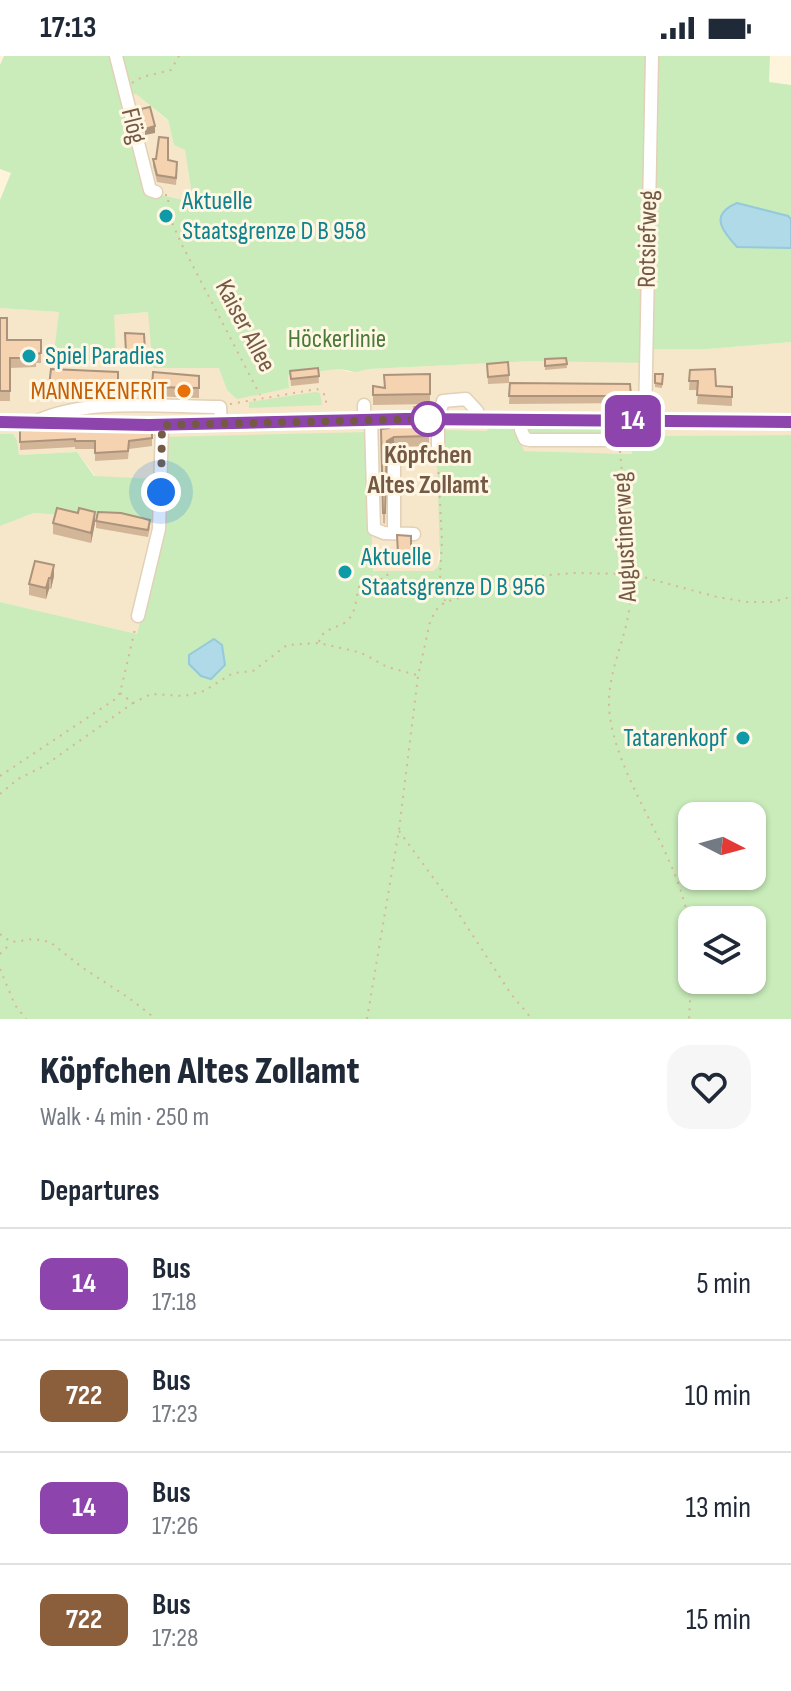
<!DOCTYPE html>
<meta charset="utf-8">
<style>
:root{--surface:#fff;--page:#f6f6f7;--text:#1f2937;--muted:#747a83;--line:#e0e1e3}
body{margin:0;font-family:"Sofia Sans Condensed",sans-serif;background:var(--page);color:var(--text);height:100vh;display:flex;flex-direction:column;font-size:30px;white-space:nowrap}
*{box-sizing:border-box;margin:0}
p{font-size:26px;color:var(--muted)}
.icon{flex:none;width:44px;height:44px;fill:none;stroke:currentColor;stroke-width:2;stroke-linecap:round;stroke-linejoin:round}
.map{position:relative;height:963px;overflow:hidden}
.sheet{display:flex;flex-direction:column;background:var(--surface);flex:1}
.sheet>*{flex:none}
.badge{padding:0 16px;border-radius:12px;font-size:28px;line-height:52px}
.needle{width:52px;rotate:96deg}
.fabs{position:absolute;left:678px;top:746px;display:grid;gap:16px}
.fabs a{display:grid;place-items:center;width:88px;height:88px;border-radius:16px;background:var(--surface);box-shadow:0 2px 6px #0004;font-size:40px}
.you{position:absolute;width:40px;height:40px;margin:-20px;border:6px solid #fff;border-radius:50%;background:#1a73e8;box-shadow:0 0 0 12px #1a73e833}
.map>.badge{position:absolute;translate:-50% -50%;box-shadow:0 0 0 4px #fff}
h2{padding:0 40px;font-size:30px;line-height:72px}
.round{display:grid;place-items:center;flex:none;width:84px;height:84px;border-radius:24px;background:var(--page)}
.head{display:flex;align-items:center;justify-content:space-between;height:136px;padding:0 40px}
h1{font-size:38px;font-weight:800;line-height:60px}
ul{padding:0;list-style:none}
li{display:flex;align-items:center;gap:24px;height:112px;padding:0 40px;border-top:2px solid var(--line)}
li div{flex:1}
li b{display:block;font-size:30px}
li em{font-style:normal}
li .badge{min-width:88px;font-weight:700;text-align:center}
.status{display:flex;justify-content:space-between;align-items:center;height:56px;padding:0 40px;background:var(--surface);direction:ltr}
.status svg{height:22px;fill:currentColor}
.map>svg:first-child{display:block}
.residential{fill:#f6e6ca}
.green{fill:#c9ecba;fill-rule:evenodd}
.water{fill:#b0dae8;stroke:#95c9db;stroke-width:2}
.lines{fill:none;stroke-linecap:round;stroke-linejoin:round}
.minor-casing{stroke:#e2d0b8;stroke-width:15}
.major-casing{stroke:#fff;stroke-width:17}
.path{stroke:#dab695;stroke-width:2;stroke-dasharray:2 6;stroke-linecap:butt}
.minor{stroke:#fff;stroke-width:12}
.major{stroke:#ffe192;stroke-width:14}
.wall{fill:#d3b598}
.shaded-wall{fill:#ac947c}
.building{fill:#f5d3b1;stroke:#ac947c;stroke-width:2}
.line-casing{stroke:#fff;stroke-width:18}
.line{stroke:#8e44ad;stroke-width:12}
.walk{stroke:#745a44;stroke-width:8;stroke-dasharray:0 14.4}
.culture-dot{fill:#0f9aa8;stroke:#fff7e4;stroke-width:3}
.food-dot{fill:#e8710a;stroke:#fff7e4;stroke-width:3}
.stop-dot{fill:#fff;stroke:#8e44ad;stroke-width:4}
.labels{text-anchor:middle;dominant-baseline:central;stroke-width:6;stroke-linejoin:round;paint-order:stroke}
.street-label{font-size:26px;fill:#745a44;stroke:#fff7e4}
.culture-label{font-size:26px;fill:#0d838f;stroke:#fff7e4;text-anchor:start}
.park-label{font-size:26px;fill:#487b3a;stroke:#fff7e4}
.food-label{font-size:26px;fill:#c56008;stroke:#fff7e4;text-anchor:end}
.stop-label{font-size:26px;font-weight:bold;fill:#745a44;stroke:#fff7e4}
</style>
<div class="status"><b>17:13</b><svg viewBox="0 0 49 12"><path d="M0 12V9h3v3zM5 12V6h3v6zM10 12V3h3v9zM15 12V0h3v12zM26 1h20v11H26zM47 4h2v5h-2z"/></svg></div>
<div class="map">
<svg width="791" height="963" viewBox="0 0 791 963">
<rect width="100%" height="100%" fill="#fef4dc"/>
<path class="residential" d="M136 38 168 65 174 89 185 94 193 146 156 137 129 40Z
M0 252 59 256 54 305 114 259 149 256 220 312 227 334 259 337 289 332 288 319 340 313 349 316 369 313 536 305 651 293H708L791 286V379L632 380V398L523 395 440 487 437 513 433 515 373 516 163 474 137 578 0 546V470L34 457 129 464 77 396 19 399 17 384 13 378H0Z"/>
<path class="green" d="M4 0H111L149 136 193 146 185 94 174 89 168 64 136 38 129 40 118 0H770L769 26 791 29V286L708 293H651L650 307 536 305 369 313 356 316 340 313 288 319 289 332 237 343 227 334 219 312H153L148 256 114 259 116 304 53 305 59 256 0 252V144L11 117 0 113V9Z
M315 336 320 337 322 349 249 352V346Z
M489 369 612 373 613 380 518 381 524 395 632 398 631 380 791 379V963H0V546L137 578 163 474 165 381 368 376 373 515H433L437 512 440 503 437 403 441 374 487 375ZM692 760H752V820H692ZM692 864H752V924H692Z
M0 378H13L17 384 19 399 77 396 94 420 157 423 156 469 129 464 34 457 0 470Z"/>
<path class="water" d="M737 147 788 160 791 163V192L737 191C722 174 709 159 737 147Z
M214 583 222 589 225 609 211 623 201 620 189 608V599Z"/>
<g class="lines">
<g class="minor-casing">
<path id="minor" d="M116 0 149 130 150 134 156 136
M364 349V363
M371 363 374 473 384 477 414 478
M522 364 521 374 525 383 530 384H620V365
M35 366C87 341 163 351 220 351L221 368
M645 366 652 0
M394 477V400L438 399V363L443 345 466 343 477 355 480 364
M138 560 159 473 162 369"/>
</g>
<g class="major-casing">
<path id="major" d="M0 366 156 369 385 363 791 366"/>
</g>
<path class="path" d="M132 27 142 21 171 14 179 0
M165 139H168L169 160 182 189 260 339
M230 348 317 333 325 339 327 352
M413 351H431
M620 395C624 445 636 498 630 547 626 587 604 620 610 661 618 719 666 783 683 842 695 881 691 923 689 963
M438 408 442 485 440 520 445 545
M319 586C323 570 339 574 349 563 356 555 356 541 359 531L387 521 388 515
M120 637 133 647 151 638 184 640 204 635 233 617 253 615 287 589 319 587 354 595 366 599 387 611 417 619
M0 720 114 644 120 637 136 569
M0 738 18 723 44 710 133 647
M399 775 451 846 511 938 532 963
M0 878 11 886 34 883 50 886 83 912 129 942 156 963
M0 898 11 887
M0 913 15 949 26 963
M367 963 399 774 418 620 430 566 436 554 445 546 537 520 575 517 632 518 717 541 747 546H772L791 541"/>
<use href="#minor" class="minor"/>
<use href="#major" class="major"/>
</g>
<path class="wall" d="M153 103 168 104 177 113 176 129 157 126 153 110Z
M0 262 7 284H41V307H36V311L10 312V345H0Z
M125 277 144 278 145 302 126 303Z
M566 302 567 312 545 314V303Z
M487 308 509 319V327L488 328Z
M318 312 319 327 291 330 290 315Z
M690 314 716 330 732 331V350L697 348 698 334H689Z
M118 316V339L49 340V330Z
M430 318V348L373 349V330L384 332Z
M655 318H663L662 332 655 331Z
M199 320V342L152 340V331Z
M510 327 630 328 631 347 509 348Z
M429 368V390L394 391 387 395 385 468 383 467 381 373Z
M20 374 152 375V390L129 393 128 403 95 405V393H75V391L20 394Z
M78 457 95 467 91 487 53 478V467Z
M96 465 150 471 148 481 96 472Z
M397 479 411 480V504H398Z
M54 520 51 533H49L46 543 29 539V528Z"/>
<path class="shaded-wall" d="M155 70V77L145 79V73Z
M394 381V391L387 395 385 468 387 385Z
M95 456V467L91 487V477Z
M54 509V520L51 533V522Z
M49 522V533L46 543V532Z"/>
<path class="building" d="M150 51 155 70 145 73 141 53Z
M159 81 168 82V104L177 106 176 122 157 119 153 103H156Z
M0 262H7V284H41V297L36 298V302H10V335H0Z
M125 277 144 278 145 295 126 296Z
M566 302 567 308 545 310V303Z
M508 306 509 319 488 321 487 308Z
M318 312 319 320 291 323 290 315Z
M51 313 118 316V330H49Z
M715 313 716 330 732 331V341L697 339 698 325H689L690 314Z
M153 316 199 320V332L152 331Z
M430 318V338L373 339V330L385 332 384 319Z
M655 318H663L662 328 655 327Z
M510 327 630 328 631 340H509Z
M429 368V380L394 381 387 385 385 457H383L381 373 389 372V369Z
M20 374 152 375V382L129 385 128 395 95 397V385H75V383L20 386Z
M57 452 78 457 79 452 95 456 91 477 53 467Z
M98 456 121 457 150 464 148 474 96 465Z
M397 479 411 480V497H398Z
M35 505 54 509 51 522H49L46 532 29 528Z"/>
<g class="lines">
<g class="line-casing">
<path id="line" d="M0 366 149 369 406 363 791 366"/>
</g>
<use href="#line" class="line"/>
<path class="walk" d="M161 436 162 369 428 363"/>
</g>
<g class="culture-dot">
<circle cx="166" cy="160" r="8"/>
<circle cx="29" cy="300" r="8"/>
<circle cx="345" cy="516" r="8"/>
<circle cx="743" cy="682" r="8"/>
</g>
<circle class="food-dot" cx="184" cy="335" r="8"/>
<circle class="stop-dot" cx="428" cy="363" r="16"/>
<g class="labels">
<g class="street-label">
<text transform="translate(133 70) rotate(76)">Flög</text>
<text transform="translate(648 183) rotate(-89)">Rotsiefweg</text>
<text transform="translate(245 270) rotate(62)">Kaiser Allee</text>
<text transform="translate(625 481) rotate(-93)">Augustinerweg</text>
</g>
<g class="culture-label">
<text x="182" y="145">Aktuelle<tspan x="182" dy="30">Staatsgrenze D B 958</tspan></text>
<text x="45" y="300">Spiel Paradies</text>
<text x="361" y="501">Aktuelle<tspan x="361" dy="30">Staatsgrenze D B 956</tspan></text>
<text x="727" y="682" text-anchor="end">Tatarenkopf</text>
</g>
<g class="park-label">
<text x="337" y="283">Höckerlinie</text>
</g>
<g class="food-label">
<text x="168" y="335">MANNEKENFRIT</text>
</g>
<g class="stop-label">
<text x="428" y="399">Köpfchen<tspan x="428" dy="30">Altes Zollamt</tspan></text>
</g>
</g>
</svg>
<div class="fabs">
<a><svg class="needle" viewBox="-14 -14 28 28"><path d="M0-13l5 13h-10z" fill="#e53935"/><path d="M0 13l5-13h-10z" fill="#747a83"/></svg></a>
<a><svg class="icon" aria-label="layers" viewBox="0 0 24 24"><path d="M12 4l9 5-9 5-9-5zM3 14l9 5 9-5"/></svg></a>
</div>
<div class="you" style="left:161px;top:436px"></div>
<b class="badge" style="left:633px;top:365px;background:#8e44ad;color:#fff">14</b>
</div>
<section class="sheet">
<div class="head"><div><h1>Köpfchen Altes Zollamt</h1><p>Walk · 4 min · 250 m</p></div><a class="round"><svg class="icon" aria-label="heart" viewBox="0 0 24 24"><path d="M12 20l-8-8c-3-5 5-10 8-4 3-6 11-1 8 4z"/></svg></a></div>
<h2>Departures</h2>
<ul>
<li><span class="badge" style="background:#8e44ad;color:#fff">14</span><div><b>Bus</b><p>17:18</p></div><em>5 min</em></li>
<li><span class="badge" style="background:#8b5e3c;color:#fff">722</span><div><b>Bus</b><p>17:23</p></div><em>10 min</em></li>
<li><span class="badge" style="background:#8e44ad;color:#fff">14</span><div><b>Bus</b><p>17:26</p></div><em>13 min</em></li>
<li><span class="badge" style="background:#8b5e3c;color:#fff">722</span><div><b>Bus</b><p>17:28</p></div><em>15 min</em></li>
</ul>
</section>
